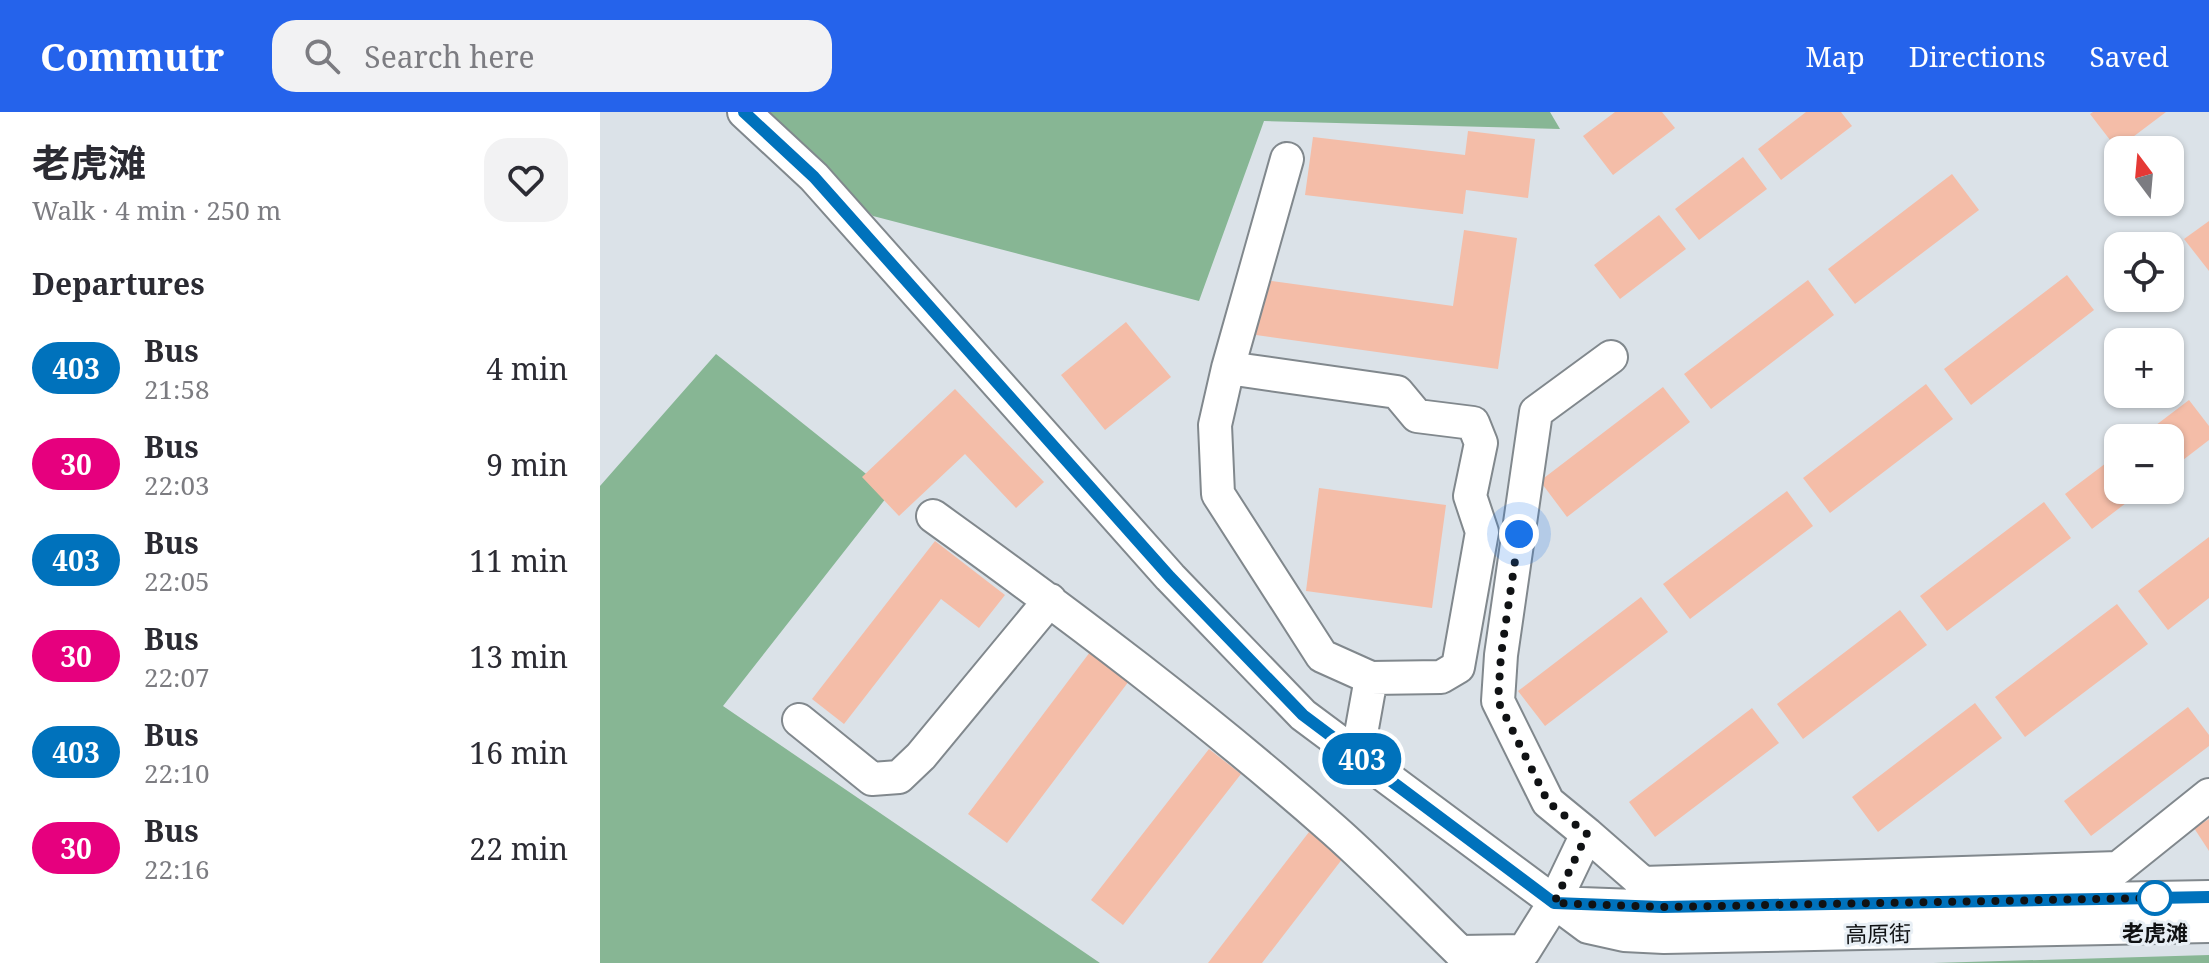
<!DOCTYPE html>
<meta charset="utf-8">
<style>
:root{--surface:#fff;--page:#f2f2f3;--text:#2b2b33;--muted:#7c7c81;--accent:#2563eb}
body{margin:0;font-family:"Noto Serif","Noto Sans SC",serif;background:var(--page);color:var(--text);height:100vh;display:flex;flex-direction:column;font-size:30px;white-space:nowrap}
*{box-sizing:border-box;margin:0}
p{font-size:26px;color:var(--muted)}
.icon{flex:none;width:44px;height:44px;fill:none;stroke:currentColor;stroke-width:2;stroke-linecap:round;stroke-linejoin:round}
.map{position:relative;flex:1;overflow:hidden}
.panel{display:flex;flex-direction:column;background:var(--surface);width:600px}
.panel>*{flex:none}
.badge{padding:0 16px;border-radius:26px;font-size:28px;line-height:52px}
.needle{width:52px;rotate:344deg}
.buttons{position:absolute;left:1504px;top:24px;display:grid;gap:16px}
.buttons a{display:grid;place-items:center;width:80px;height:80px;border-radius:16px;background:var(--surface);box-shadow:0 2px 6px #0004;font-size:40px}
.you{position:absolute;width:40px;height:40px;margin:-20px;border:6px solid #fff;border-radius:50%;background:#1a73e8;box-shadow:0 0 0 12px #1a73e833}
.map>.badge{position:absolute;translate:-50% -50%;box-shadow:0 0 0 4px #fff}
h2{padding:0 32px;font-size:30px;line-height:72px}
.round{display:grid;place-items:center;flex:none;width:84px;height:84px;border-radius:24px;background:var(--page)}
.head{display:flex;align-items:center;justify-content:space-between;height:136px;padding:0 32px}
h1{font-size:38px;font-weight:700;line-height:60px}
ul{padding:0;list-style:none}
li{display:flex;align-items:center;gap:24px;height:96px;padding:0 32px}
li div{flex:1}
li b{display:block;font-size:30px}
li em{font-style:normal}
li .badge{min-width:88px;font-weight:700;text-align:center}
header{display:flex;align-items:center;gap:48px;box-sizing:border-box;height:112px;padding:0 40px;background:var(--accent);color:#fff}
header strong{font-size:38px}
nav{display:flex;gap:44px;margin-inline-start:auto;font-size:28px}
.search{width:560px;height:72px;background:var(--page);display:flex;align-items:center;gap:20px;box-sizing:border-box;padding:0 28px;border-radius:24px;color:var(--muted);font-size:30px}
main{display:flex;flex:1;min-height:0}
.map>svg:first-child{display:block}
.forest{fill:#87b694}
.building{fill:#f4bda8}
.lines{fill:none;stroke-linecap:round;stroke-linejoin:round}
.minor-casing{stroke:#81888d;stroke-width:36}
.minor{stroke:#fff;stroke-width:32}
.line-casing{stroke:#fff;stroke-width:18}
.line{stroke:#0072bc;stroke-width:12}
.walk{stroke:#101214;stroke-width:8;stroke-dasharray:0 14.4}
.stop-dot{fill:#fff;stroke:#0072bc;stroke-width:4}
.labels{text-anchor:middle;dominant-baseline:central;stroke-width:6;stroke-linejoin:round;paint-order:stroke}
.stop-label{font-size:22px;font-weight:bold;fill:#101214;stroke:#e8eff5}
.street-label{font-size:22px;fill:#101214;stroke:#e8eff5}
</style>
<header>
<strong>Commutr</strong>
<div class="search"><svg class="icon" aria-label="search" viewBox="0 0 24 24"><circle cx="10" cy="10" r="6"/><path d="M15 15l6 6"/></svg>Search here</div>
<nav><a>Map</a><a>Directions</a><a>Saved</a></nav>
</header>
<main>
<section class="panel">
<div class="head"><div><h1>老虎滩</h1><p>Walk · 4 min · 250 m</p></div><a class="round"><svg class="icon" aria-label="heart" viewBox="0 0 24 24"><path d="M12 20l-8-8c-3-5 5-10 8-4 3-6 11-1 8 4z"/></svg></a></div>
<h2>Departures</h2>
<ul>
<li><span class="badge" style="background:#0072bc;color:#fff">403</span><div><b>Bus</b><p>21:58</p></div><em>4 min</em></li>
<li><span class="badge" style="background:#e6007e;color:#fff">30</span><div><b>Bus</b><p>22:03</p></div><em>9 min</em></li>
<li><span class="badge" style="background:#0072bc;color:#fff">403</span><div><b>Bus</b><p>22:05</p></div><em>11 min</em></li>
<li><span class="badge" style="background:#e6007e;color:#fff">30</span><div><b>Bus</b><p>22:07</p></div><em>13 min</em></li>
<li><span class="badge" style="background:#0072bc;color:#fff">403</span><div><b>Bus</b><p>22:10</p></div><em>16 min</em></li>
<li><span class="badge" style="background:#e6007e;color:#fff">30</span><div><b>Bus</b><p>22:16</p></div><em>22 min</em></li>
</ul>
</section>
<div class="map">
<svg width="1609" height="851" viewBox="0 0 1609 851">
<rect width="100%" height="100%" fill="#dbe2e8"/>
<path class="forest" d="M164 0H950L960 17 664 9 599 189 273 104Z
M116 242 290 381 123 594 500 851H0V374Z
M1609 843V851H1333Z"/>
<path class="building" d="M1015 0H1062L1075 16 1013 63 983 24Z
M1206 0H1241L1252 14 1181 68 1158 37Z
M1493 0H1566L1517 37 1490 2Z
M868 19 935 27 928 86 866 78 863 102 705 83 713 25 865 43Z
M1143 45 1167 77 1099 128 1075 97Z
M1352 62 1379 98 1255 192 1228 157Z
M1059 103 1086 137 1020 187 994 153Z
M1609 109V159L1584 127Z
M864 118 917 126 898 257 656 223 664 168 853 194Z
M1467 163 1494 198 1371 293 1344 257Z
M1208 168 1234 203 1111 297 1084 262Z
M526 210 571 265 505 318 461 263Z
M1326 272 1353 307 1230 401 1203 366Z
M1063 275 1090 310 967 405 940 369Z
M355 277 444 370 416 396 365 342 299 404 262 365Z
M1589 288 1609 314V328L1570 358V326H1539Z
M1518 342V378H1543L1492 417 1465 382Z
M719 376 846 393 832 496 706 479Z
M1187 379 1213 414 1090 507 1063 472Z
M1444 390 1471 426 1347 519 1320 484Z
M1609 425V486L1568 518 1538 479Z
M335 429 405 483 379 516 341 487 244 612 212 587Z
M1041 485 1068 520 945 614 918 579Z
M1517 492 1548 532 1425 625 1395 585Z
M1300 498 1327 533 1203 627 1177 592Z
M490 540 529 569 407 731 368 702Z
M1375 591 1402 626 1278 720 1252 685Z
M1588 595 1609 623V634L1491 724 1464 689Z
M1152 596 1179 631 1055 725 1029 690Z
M609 637 641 662 523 813 491 788Z
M1609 707V739L1594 716Z
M709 720 743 746 662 851H608Z"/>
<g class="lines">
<g class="minor-casing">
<path id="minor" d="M144 0 214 65 570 465 703 603 988 815 1024 823 1064 825 1609 814
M628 256 797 280 817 304 873 311 881 331 870 384 882 420 858 555 841 565 771 566 722 544 618 382 615 313 628 256 687 47
M333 404C471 503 606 605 734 718 777 756 818 799 860 840L924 839 954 791 987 722 948 690 898 589 901 543 936 300 1011 245
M199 608 272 667 299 665 321 644 450 488
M757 644 771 566
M987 722 1043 771 1518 756 1609 683
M954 791 1062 795 1609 785"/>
</g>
<use href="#minor" class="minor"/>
</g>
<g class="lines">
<g class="line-casing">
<path id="line" d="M144 0 214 65 570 465 703 603 954 791 1062 795 1609 785"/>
</g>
<use href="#line" class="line"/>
<path class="walk" d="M919 422 901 543 898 589 948 690 987 722 954 791 1062 795 1555 786"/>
</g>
<circle class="stop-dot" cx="1555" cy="786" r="16"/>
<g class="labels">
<g class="stop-label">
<text x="1555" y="820">老虎滩</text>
</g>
<g class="street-label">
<text transform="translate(1278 821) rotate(-1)">高原街</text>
</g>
</g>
</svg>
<div class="buttons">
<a><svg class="needle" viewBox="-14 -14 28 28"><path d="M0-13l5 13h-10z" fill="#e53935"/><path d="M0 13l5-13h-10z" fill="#7c7c81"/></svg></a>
<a><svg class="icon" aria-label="locate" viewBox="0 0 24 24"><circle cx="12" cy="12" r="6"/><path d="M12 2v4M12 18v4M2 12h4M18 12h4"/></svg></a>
<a>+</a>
<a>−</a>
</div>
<div class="you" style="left:919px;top:422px"></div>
<b class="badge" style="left:762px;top:647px;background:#0072bc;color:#fff">403</b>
</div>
</main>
